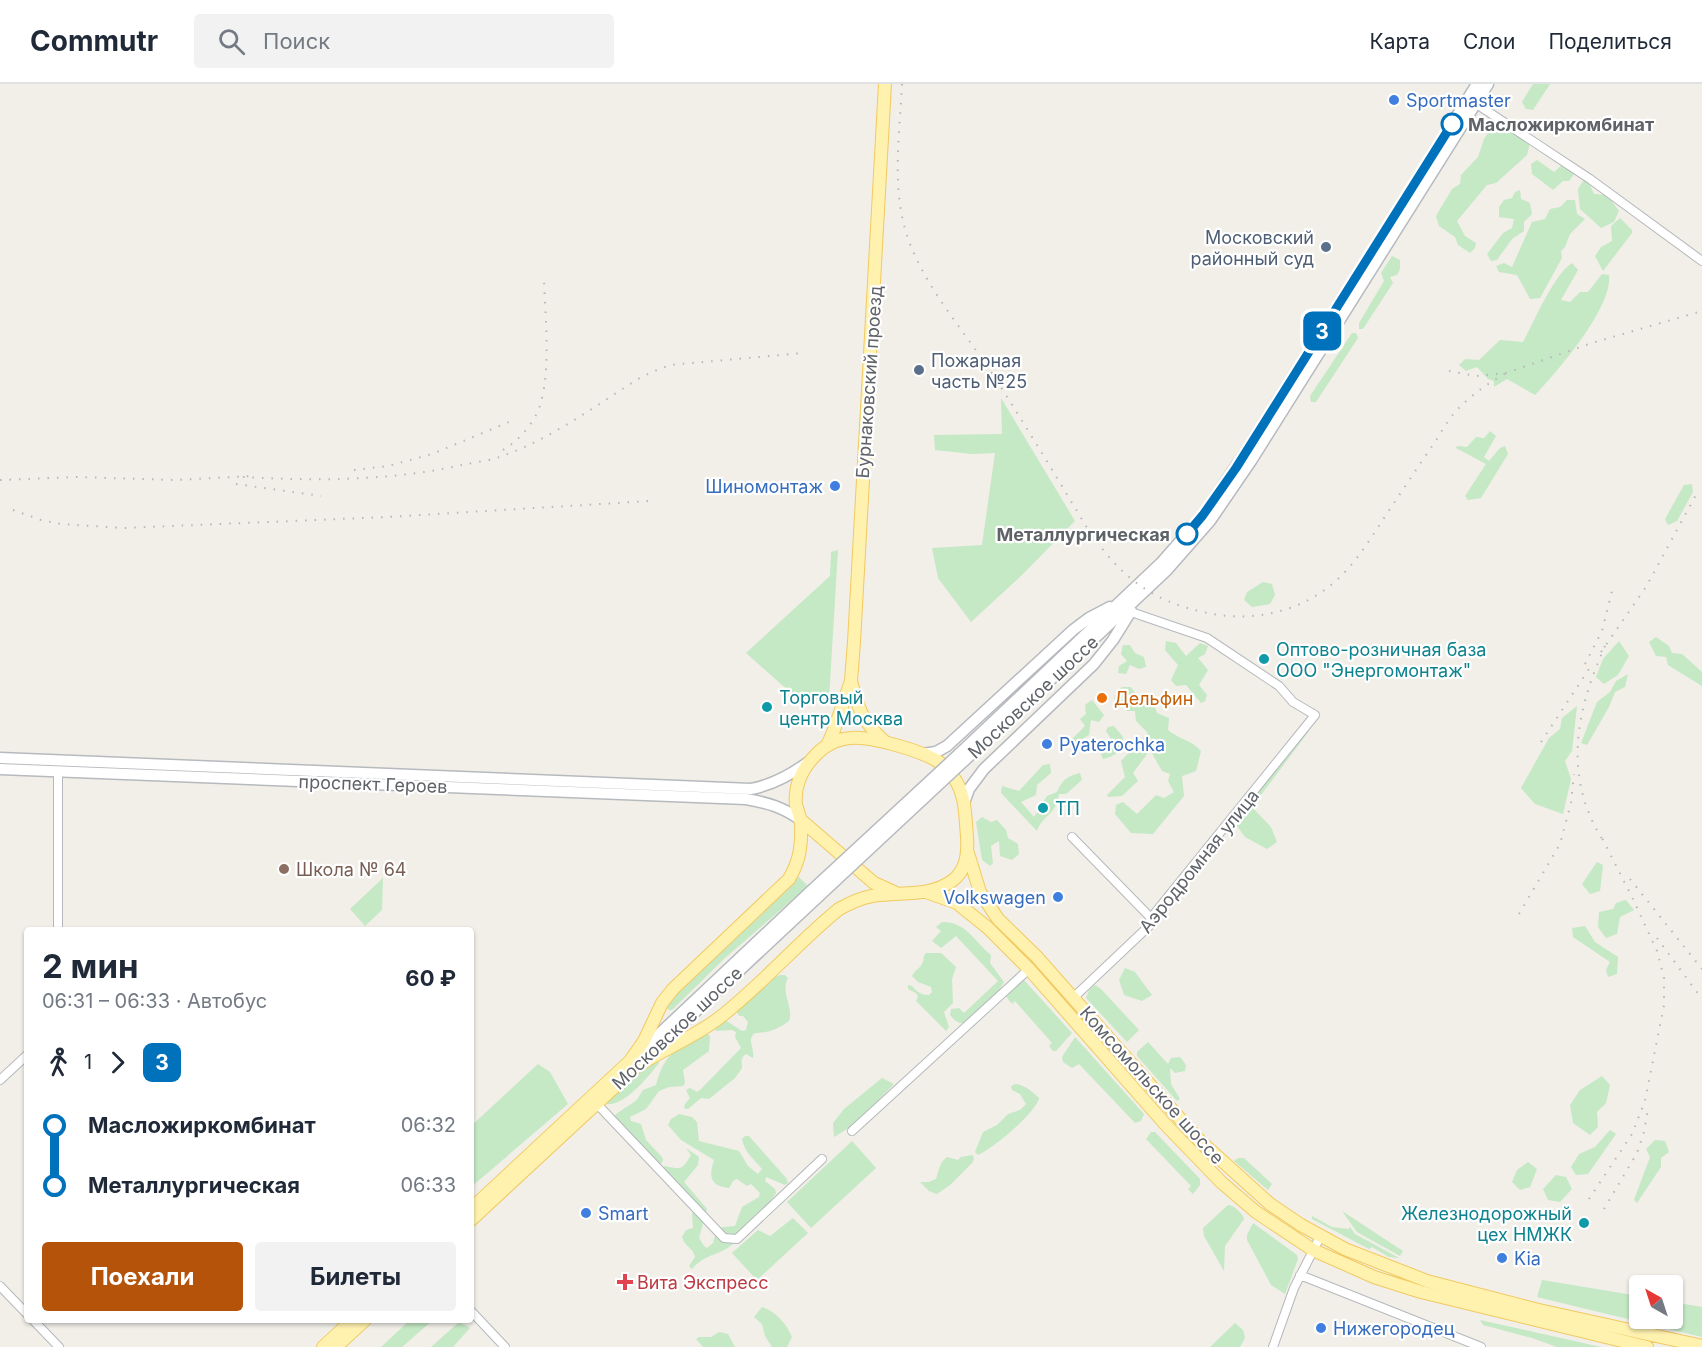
<!DOCTYPE html>
<html lang="ru">
<meta charset="utf-8">
<style>
:root{--surface:#fff;--page:#f2f2f3;--text:#1f2937;--muted:#747a83;--line:#e0e1e3;--accent:#b45309}
body{margin:0;font-family:Inter,sans-serif;background:var(--page);color:var(--text);height:100vh;display:flex;flex-direction:column;font-size:22px;white-space:nowrap}
*{box-sizing:border-box;margin:0}
p{font-size:20px;color:var(--muted)}
.icon{flex:none;width:33px;height:33px;fill:none;stroke:currentColor;stroke-width:2;stroke-linecap:round;stroke-linejoin:round}
.map{position:relative;flex:1;overflow:hidden}
.details{position:absolute;left:24px;top:843px;width:450px;height:396px;display:flex;flex-direction:column;background:var(--surface);border-radius:6px;box-shadow:0 2px 4px #0004}
.details>*{flex:none}
.badge{padding:0 12px;border-radius:9px;font-size:21px;line-height:39px}
.needle{width:39px;rotate:321deg}
.buttons{position:absolute;left:1629px;top:1191px;display:grid;gap:12px}
.buttons a{display:grid;place-items:center;width:54px;height:54px;border-radius:6px;background:var(--surface);box-shadow:0 2px 4px #0004;font-size:30px}
.map>.badge{position:absolute;translate:-50% -50%;box-shadow:0 0 0 3px #fff}
.legs{display:flex;align-items:center;gap:9px;height:66px;padding:0 18px;font-size:20px}
.legs p{margin-inline-start:auto}
.overview{display:flex;align-items:center;justify-content:space-between;height:102px;padding:0 18px}
h1{font-size:33px;font-weight:700;line-height:45px}
.cta{display:flex;gap:12px;margin-top:auto;padding:12px 18px}
.cta a{flex:1;height:69px;border-radius:6px;background:var(--accent);color:#fff;font-size:24px;font-weight:700;line-height:69px;text-align:center}
.cta a+a{background:var(--page);color:var(--text)}
ul{padding:0 18px;list-style:none}
li{display:flex;align-items:center;gap:21px;height:60px;font-size:22px}
li i{display:grid;place-items:center;width:9px;height:100%;margin:0 8px;background:currentColor}
li i::after{content:'';width:15px;height:15px;margin:-8px;border:4px solid;border-radius:50%;background:var(--surface)}
li p{margin-inline-start:auto}
li:first-child i{background:linear-gradient(#0000 50%,currentColor 0)}
li:last-child i{background:linear-gradient(currentColor 50%,#0000 0)}
header{display:flex;align-items:center;gap:36px;box-sizing:border-box;height:84px;padding:0 30px;background:var(--surface);border-bottom:2px solid var(--line)}
header strong{font-size:28px}
nav{display:flex;gap:33px;margin-inline-start:auto;font-size:21px}
.search{width:420px;height:54px;background:var(--page);display:flex;align-items:center;gap:15px;box-sizing:border-box;padding:0 21px;border-radius:6px;color:var(--muted);font-size:22px}
.map>svg:first-child{display:block}
.green{fill:#c5e8c5}
.lines{fill:none;stroke-linecap:round;stroke-linejoin:round}
.street-casing{stroke:#b5b8bc;stroke-width:10}
.secondary-casing{stroke:#b6babf;stroke-width:13}
.primary-casing{stroke:#f2c960;stroke-width:14}
.street{stroke:#fff;stroke-width:8}
.secondary{stroke:#fff;stroke-width:10}
.primary{stroke:#fff2af;stroke-width:12}
.rail{stroke:#b6b7b8;stroke-width:2;stroke-dasharray:1.5 8;stroke-linecap:butt}
.secondary-bridge-casing{stroke:#b6babf;stroke-width:13;stroke-linecap:butt}
.secondary-bridge{stroke:#fff;stroke-width:10}
.line-1-casing{stroke:#fff;stroke-width:14}
.line-1{stroke:#0072bc;stroke-width:9}
.shop-dot{fill:#3f7fe0;stroke:#fff;stroke-width:2}
.stop-1-dot{fill:#fff;stroke:#0072bc;stroke-width:3}
.service-dot{fill:#5c6f8a;stroke:#fff;stroke-width:2}
.culture-dot{fill:#0f9aa8;stroke:#fff;stroke-width:2}
.food-dot{fill:#e8710a;stroke:#fff;stroke-width:2}
.education-dot{fill:#8d6e63;stroke:#fff;stroke-width:2}
.health-dot{fill:#e0444e;stroke:#fff;stroke-width:2}
.labels{text-anchor:middle;dominant-baseline:central;stroke-width:4.5;stroke-linejoin:round;paint-order:stroke}
.shop-label{font-size:18px;fill:#366cbe;stroke:#fff;text-anchor:start}
.stop-label{font-size:18px;font-weight:bold;fill:#5f6368;stroke:#fff;text-anchor:start}
.service-label{font-size:18px;fill:#4e5e75;stroke:#fff;text-anchor:end}
.street-label{font-size:18px;fill:#5f6368;stroke:#fff}
.culture-label{font-size:18px;fill:#0d838f;stroke:#fff;text-anchor:start}
.food-label{font-size:18px;fill:#c56008;stroke:#fff;text-anchor:start}
.education-label{font-size:18px;fill:#785e54;stroke:#fff;text-anchor:start}
.health-label{font-size:18px;fill:#be3a42;stroke:#fff;text-anchor:start}
</style>
<header>
<strong>Commutr</strong>
<div class="search"><svg class="icon" aria-label="search" viewBox="0 0 24 24"><circle cx="10" cy="10" r="6"/><path d="M15 15l6 6"/></svg>Поиск</div>
<nav><a>Карта</a><a>Слои</a><a>Поделиться</a></nav>
</header>
<div class="map">
<svg width="1702" height="1263" viewBox="0 0 1702 1263">
<rect width="100%" height="100%" fill="#f1efe8"/>
<path class="green" d="M1533 0H1550L1533 26 1526 25 1522 18Z
M1499 41 1509 49 1518 48 1530 59 1527 71 1496 99 1487 101 1457 137 1465 152 1476 159 1475 164 1470 169 1458 161 1455 153 1439 142 1436 132 1452 105 1460 100 1461 91 1478 73 1484 55 1492 43Z
M1537 76 1554 88 1562 81 1573 84 1574 90 1569 97H1563L1553 106 1532 90 1531 80Z
M1588 96 1594 110 1607 111 1619 127 1614 138 1601 144 1580 125 1578 105 1583 97Z
M1520 106 1521 115 1530 119 1532 130 1524 138V147L1512 155 1497 176 1491 177 1487 170 1503 149 1512 144 1514 135 1499 133V123L1504 116 1512 114 1515 108Z
M1567 116H1575L1577 130 1585 135 1570 150 1565 163 1561 167 1562 174 1540 214 1530 215 1517 191 1499 188 1496 182 1504 179 1512 183 1532 138 1545 135 1550 125 1560 123Z
M1620 134 1632 146V149L1603 187 1595 172 1601 163 1612 157 1611 142Z
M1392 172 1400 176V185L1397 191 1390 193 1393 199 1363 245H1359V239L1384 197 1381 189Z
M1572 179 1578 186 1561 216 1570 218 1580 208H1588L1602 190 1609 191C1613 223 1557 288 1535 311L1507 295 1494 303V297L1488 295 1477 283 1466 287 1459 281 1465 275 1479 276 1500 256 1523 258C1534 238 1554 190 1572 179Z
M1352 249H1356L1358 254 1316 318H1311L1310 312Z
M1001 314 1075 437 1022 491 971 538 938 494 932 464 982 461 995 369 972 370 935 366 934 351 1002 350Z
M1490 347 1496 352 1484 373 1489 377 1500 364 1505 362 1508 370 1481 414 1468 416 1465 412 1486 380 1456 364 1457 362 1467 363 1476 353 1484 354Z
M1692 400 1693 408 1677 437 1668 441 1665 435 1684 401Z
M838 466 829 615 799 616 746 569 830 492 831 468Z
M1263 498 1272 500 1275 511 1270 520 1252 523 1244 516 1247 508Z
M1656 553 1669 562 1672 569 1682 570 1702 588V602L1668 581 1666 573 1656 572 1649 558Z
M1166 557 1176 559 1186 572 1200 559 1208 562 1205 570 1198 574 1208 586 1199 601 1207 611 1205 617 1201 619 1186 601 1176 602 1171 596 1178 581 1165 566Z
M1619 557 1629 572 1618 591 1604 600 1596 593 1603 575Z
M1123 561H1130L1135 569 1144 573 1146 583 1139 585 1130 581 1126 590 1118 589 1119 582 1127 577 1121 570Z
M1628 590 1625 603 1615 608 1609 623 1587 661 1581 659 1597 618 1610 608 1616 597Z
M1122 603H1131L1142 620 1154 619 1157 629 1169 634 1168 646C1180 656 1190 655 1201 667L1196 687 1182 692 1184 712 1153 750 1131 749 1115 730 1116 721 1123 718 1137 730 1156 711 1164 714 1174 708 1168 697 1170 690 1162 687 1150 666 1133 689 1138 697 1122 712 1108 713 1107 711 1125 693 1121 677 1148 649 1136 637 1135 627H1127L1114 614 1117 607Z
M1092 616 1104 631 1099 638 1091 636 1089 651 1072 661 1069 658 1085 642 1080 635 1086 630 1085 621Z
M1577 622 1572 667 1565 677 1571 695 1563 730 1535 720 1521 704 1549 654 1560 645 1562 634Z
M1114 642 1123 653C1122 667 1116 672 1103 675L1101 670 1113 658 1106 647 1108 643Z
M1306 645 1309 647 1252 723 1271 743 1277 758 1267 765 1245 753 1234 738Z
M1050 680 1051 689 1037 701 1036 711 1021 718 1034 733 1047 712 1057 708C1062 696 1067 692 1080 689L1082 696 1066 710H1059C1056 732 1043 730 1037 747L1001 709 1002 702 1019 707 1043 681Z
M982 733 991 738 997 736 1006 746 1008 754 1018 760 1019 770 1012 776 1000 772 999 757 991 762 993 779 990 782 982 776 976 738Z
M1597 778 1603 781 1600 807 1590 810 1582 800Z
M799 793 808 802 725 874 672 926H669L666 922 684 900Z
M383 794 382 826 365 842 350 825Z
M1626 816 1634 826 1620 833 1617 850 1606 854 1598 843 1599 828 1613 825 1616 819Z
M942 838C965 837 975 858 991 871L990 879 1004 898 992 917 965 939C958 940 954 936 950 931L951 925 959 924 964 929 998 897 956 852 941 864 932 857 941 847 936 843Z
M1585 842 1595 858 1618 873 1617 890 1608 893 1606 886 1610 878 1573 853 1572 844Z
M926 869H941L956 883 952 895 953 919 944 928 949 943 946 947 916 917 918 913 916 909 908 905V901L912 902C917 908 921 911 929 911L932 908 931 903 918 898 912 892C915 886 919 885 922 880 925 875 922 873 926 869Z
M1125 884 1135 888 1152 911 1142 917 1124 911 1119 896Z
M780 891H785L788 894C780 909 794 923 789 937 778 945 768 949 755 949 746 955 755 965 753 974L746 970C740 974 742 978 742 984L735 994 709 1015 701 1014 688 1025 684 1024 685 1020 690 1014 686 1006 690 1004 697 1008 700 1006 741 964 735 953 736 948 732 946 716 947 715 944 725 936 742 947 746 946 748 938 743 932H739L736 925 768 896Z
M1023 895 1072 949 1056 967H1053L1049 962 1052 959 1015 917 1012 920 1005 911Z
M1095 901 1101 905 1139 946 1127 958 1086 914 1089 906Z
M707 949 710 952 709 967 683 986 685 999 683 1002 669 1003 659 1007 646 1025 630 1033 631 1037 641 1040 646 1056 662 1073 663 1076 660 1082 654 1084 629 1061 611 1037C616 1028 626 1024 634 1018 638 1016 640 1010 643 1006L656 1001C666 964 678 967 707 949Z
M1075 953 1144 1030 1141 1037 1135 1039 1079 980 1072 984 1063 978 1062 973Z
M1148 958 1168 980 1171 974 1180 973 1186 981 1185 987 1175 989 1170 984 1171 1000 1180 1015 1177 1017 1137 972V968Z
M657 974 659 979C649 992 624 1023 606 1020L616 1005Z
M538 980 550 988 568 1020 471 1103V1042Z
M1602 992 1610 1001 1606 1019 1597 1028 1598 1043 1590 1051 1573 1039 1570 1021 1580 1006Z
M882 994 894 1000 855 1040 834 1053 833 1039 844 1025Z
M1015 1000C1023 1000 1033 1008 1039 1014 1036 1029 992 1065 978 1071L975 1068 983 1048 997 1041 1008 1030 1020 1026 1026 1020 1020 1010 1012 1006 1011 1002Z
M679 1030 692 1033 697 1038 699 1057 739 1067 748 1082 758 1090 762 1085C754 1075 744 1068 742 1055L745 1052H749L787 1095 788 1099 785 1101 766 1093 765 1097 775 1105 776 1109C767 1123 742 1155 729 1163 714 1173 707 1169 692 1185L689 1182 695 1173C693 1163 684 1162 682 1153L686 1146 693 1144 692 1130 694 1126 662 1086 664 1082C679 1084 681 1089 691 1071L686 1064 699 1073 698 1081 684 1098 707 1125 699 1154 704 1162 707 1164 713 1159 716 1147 723 1143 735 1142 742 1123 759 1113 760 1109 751 1100 747 1102 737 1095 733 1097 729 1104C709 1102 709 1091 714 1076L681 1056 668 1041 671 1035Z
M1610 1046 1616 1050 1588 1090 1576 1091 1571 1083 1579 1070 1595 1063Z
M1151 1048H1155L1200 1095V1101L1193 1110 1188 1105 1191 1102 1146 1055Z
M1655 1056 1665 1057 1669 1068 1661 1074V1083L1637 1119 1634 1116 1650 1073 1646 1065Z
M852 1057 876 1084 811 1144 787 1118Z
M973 1071 974 1075 972 1079 950 1101 937 1110 929 1107 920 1098H929L936 1095C939 1087 939 1079 947 1073L958 1076 961 1073Z
M1238 1074H1244L1272 1100 1268 1106 1234 1077Z
M1528 1078 1537 1085 1530 1103 1520 1106 1512 1098 1517 1086Z
M1556 1091 1566 1093 1572 1105 1560 1118 1548 1116 1543 1105Z
M1228 1121C1233 1121 1243 1129 1244 1135L1225 1162 1224 1187 1204 1152 1203 1144Z
M1342 1127 1403 1167 1400 1172 1357 1148Z
M1312 1132 1332 1143 1349 1145 1350 1143 1355 1150 1399 1174 1389 1173 1372 1163 1369 1165 1312 1135Z
M793 1134 808 1149 757 1196 732 1169 758 1146 770 1152Z
M1253 1139 1297 1171 1298 1175 1285 1210 1271 1201 1247 1156V1151Z
M1542 1196 1639 1212 1640 1234H1672L1673 1218 1702 1223V1253L1537 1213Z
M762 1223C775 1227 787 1240 792 1253L787 1263H772L765 1252 762 1240 754 1233Z
M410 1236H433L402 1263H381Z
M1480 1236 1601 1263H1557L1532 1254 1483 1241Z
M459 1238 470 1244 453 1263H431Z
M1235 1239 1243 1246 1245 1254 1240 1263H1210Z
M719 1248 728 1250 735 1263H703L696 1255 699 1253H711Z"/>
<g class="lines">
<g class="street-casing">
<path id="street" d="M1472 17 1590 95 1702 177
M58 688V846
M1072 753 1151 834
M1073 914 1149 842 1151 834 1315 631 1293 618 1279 602 1207 554 1131 528
M0 996 27 971
M597 1020 724 1154 737 1155 822 1075
M852 1047 1029 885
M1300 1191 1481 1263
M0 1202 27 1230
M471 1227 505 1263
M33 1236 59 1263
M1273 1263 1294 1204 1320 1153"/>
</g>
<g class="secondary-casing">
<path id="secondary" d="M922 670 936 668 947 662 1073 546 1089 534 1110 523
M959 670 1161 479 1203 431 1243 372 1477 0
M0 674 751 705C772 701 789 692 807 679
M965 676 1167 486 1210 437 1251 377 1488 0
M0 685 746 715C769 719 782 723 801 736
M964 719 969 705 984 685 1094 580 1113 556 1131 527
M640 968 812 806
M647 973 818 813"/>
</g>
<g class="primary-casing">
<path id="primary" d="M851 597C858 624 862 637 884 657
M827 662 834 646 851 597 854 558 885 0
M801 736 874 799 894 808
M968 769 980 808 998 835 1036 872 1198 1055 1270 1120 1301 1141 1345 1165 1427 1197 1539 1226 1702 1262
M926 808 957 819 988 844 1029 885 1165 1040 1221 1098 1256 1128 1313 1166 1374 1193 1421 1208 1647 1263
M471 1125 630 977 644 957 662 919 673 905 789 795C800 777 802 760 801 739 800 732 798 727 796 721 794 704 801 687 812 675 822 663 836 655 851 654 871 652 922 667 939 678 945 682 950 688 954 694 966 711 965 732 967 752 968 769 967 786 952 797 928 814 900 807 872 812 860 814 850 819 839 825 797 859 762 901 719 934 693 954 663 965 636 983L471 1136
M323 1263 352 1236
M336 1263 365 1236"/>
</g>
<use href="#street" class="street"/>
<use href="#secondary" class="secondary"/>
<use href="#primary" class="primary"/>
<path class="rail" d="M902 0C900 42 894 86 901 127 911 188 958 238 991 288 1025 340 1057 394 1089 447 1121 493 1152 518 1208 529 1254 539 1305 527 1339 494 1356 478 1369 457 1382 437 1398 413 1414 389 1430 365 1439 353 1446 338 1456 327 1471 311 1487 300 1506 289
M1449 287 1476 292 1506 289 1592 259 1702 227
M503 366C516 358 527 347 535 333 553 301 545 232 544 196
M354 386 388 382 432 370 509 338
M243 393C316 397 390 397 462 381 475 378 490 377 502 372 551 355 595 322 638 295L652 288 670 281 803 269
M0 396 77 393 175 396 252 392
M236 400 321 412
M13 426 41 436 61 440 124 444 388 433 649 417
M1605 562C1575 629 1562 696 1606 761
M1601 568 1646 503 1697 409
M1585 580 1602 547 1612 507
M1541 658 1589 585
M1630 795 1702 885
M1519 830 1560 760 1571 719 1574 690
M1657 854 1702 915
M1589 1115 1632 1050 1645 1017 1664 921V894L1657 867 1632 813 1602 754
M1604 1125 1637 1069 1644 1048 1648 1025"/>
<g class="secondary-bridge-casing">
<path id="secondary-bridge" d="M812 806 959 670
M818 813 965 676"/>
</g>
<use href="#secondary-bridge" class="secondary-bridge"/>
</g>
<g class="lines">
<g class="line-1-casing">
<path id="line-1" d="M1187 450 1203 431 1236 384 1452 40"/>
</g>
<use href="#line-1" class="line-1"/>
</g>
<g class="shop-dot">
<circle cx="1394" cy="16" r="6"/>
<circle cx="835" cy="402" r="6"/>
<circle cx="1047" cy="660" r="6"/>
<circle cx="1058" cy="813" r="6"/>
<circle cx="586" cy="1129" r="6"/>
<circle cx="1502" cy="1174" r="6"/>
<circle cx="1321" cy="1244" r="6"/>
</g>
<g class="stop-1-dot">
<circle cx="1452" cy="40" r="10"/>
<circle cx="1187" cy="450" r="10"/>
</g>
<g class="service-dot">
<circle cx="1326" cy="163" r="6"/>
<circle cx="919" cy="286" r="6"/>
</g>
<g class="culture-dot">
<circle cx="1264" cy="575" r="6"/>
<circle cx="767" cy="623" r="6"/>
<circle cx="1043" cy="724" r="6"/>
<circle cx="1584" cy="1139" r="6"/>
</g>
<circle class="food-dot" cx="1102" cy="614" r="6"/>
<circle class="education-dot" cx="284" cy="785" r="6"/>
<path class="health-dot" d="M622 1189h6v6h6v6h-6v6h-6v-6h-6v-6h6z"/>
<g class="labels">
<g class="shop-label">
<text x="1406" y="16">Sportmaster</text>
<text x="823" y="402" text-anchor="end">Шиномонтаж</text>
<text x="1059" y="660">Pyaterochka</text>
<text x="1046" y="813" text-anchor="end">Volkswagen</text>
<text x="598" y="1129">Smart</text>
<text x="1514" y="1174">Kia</text>
<text x="1333" y="1244">Нижегородец</text>
</g>
<g class="stop-label">
<text x="1468" y="40">Масложиркомбинат</text>
<text x="1170" y="450" text-anchor="end">Металлургическая</text>
</g>
<g class="service-label">
<text x="1314" y="153">Московский<tspan x="1314" dy="21">районный суд</tspan></text>
<text x="931" y="276" text-anchor="start">Пожарная<tspan x="931" dy="21">часть №25</tspan></text>
</g>
<g class="street-label">
<text transform="translate(869 298) rotate(-86)">Бурнаковский проезд</text>
<text transform="translate(1033 613) rotate(-43)">Московское шоссе</text>
<text transform="translate(373 700) rotate(2)">проспект Героев</text>
<text transform="translate(1199 777) rotate(-51)">Аэродромная улица</text>
<text transform="translate(677 944) rotate(-43)">Московское шоссе</text>
<text transform="translate(1152 1001) rotate(48)">Комсомольское шоссе</text>
</g>
<g class="culture-label">
<text x="1276" y="565">Оптово-розничная база<tspan x="1276" dy="21">ООО "Энергомонтаж"</tspan></text>
<text x="779" y="613">Торговый<tspan x="779" dy="21">центр Москва</tspan></text>
<text x="1055" y="724">ТП</text>
<text x="1572" y="1129" text-anchor="end">Железнодорожный<tspan x="1572" dy="21">цех НМЖК</tspan></text>
</g>
<g class="food-label">
<text x="1114" y="614">Дельфин</text>
</g>
<g class="education-label">
<text x="296" y="785">Школа № 64</text>
</g>
<g class="health-label">
<text x="637" y="1198">Вита Экспресс</text>
</g>
</g>
</svg>
<div class="buttons">
<a><svg class="needle" viewBox="-14 -14 28 28"><path d="M0-13l5 13h-10z" fill="#e53935"/><path d="M0 13l5-13h-10z" fill="#747a83"/></svg></a>
</div>
<b class="badge" style="left:1322px;top:247px;background:#0072bc;color:#fff">3</b>
<section class="details">
<div class="overview"><div><h1>2 мин</h1><p>06:31 – 06:33 · Автобус</p></div><b>60 ₽</b></div>
<div class="legs"><svg class="icon" aria-label="walk" viewBox="0 0 24 24"><circle cx="13" cy="4" r="2"/><path d="M13 8l-2 6 4 7M11 14l-3 7M7 12l3-4h3l4 4"/></svg>1<svg class="icon" aria-label="forward" viewBox="0 0 24 24"><path d="M9 5l7 7-7 7"/></svg><b class="badge" style="background:#0072bc;color:#fff">3</b></div>
<ul>
<li><i style="color:#0072bc"></i><b>Масложиркомбинат</b><p>06:32</p></li>
<li><i style="color:#0072bc"></i><b>Металлургическая</b><p>06:33</p></li>
</ul>
<div class="cta"><a>Поехали</a><a>Билеты</a></div>
</section>
</div>
